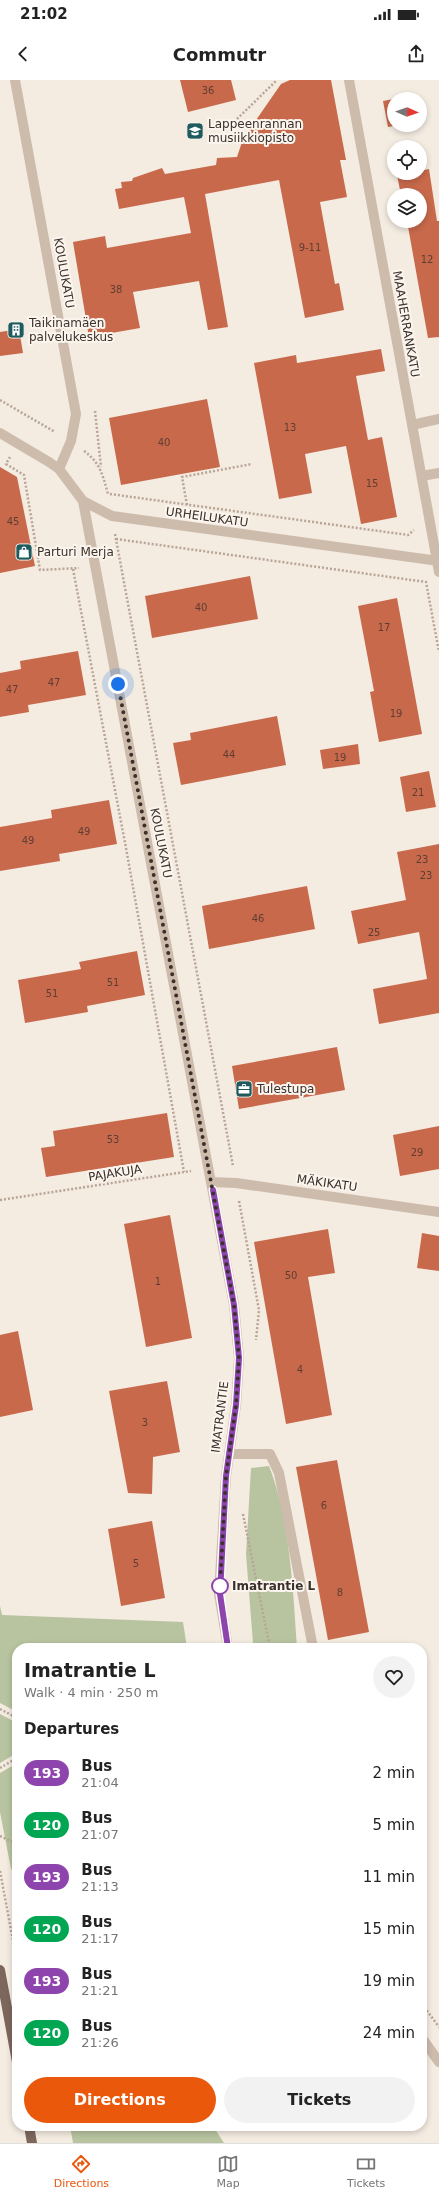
<!DOCTYPE html>
<meta charset="utf-8">
<style>
:root{--surface:#fff;--page:#f2f2f2;--text:#222;--muted:#767676;--line:#e0e0e0;--accent:#ea580c}
body{margin:0;font-family:"DejaVu Sans",sans-serif;background:var(--page);color:var(--text);height:100vh;display:flex;flex-direction:column;font-size:15px;white-space:nowrap}
*{box-sizing:border-box;margin:0}
p{font-size:13px;color:var(--muted)}
.icon{flex:none;width:22px;height:22px;fill:none;stroke:currentColor;stroke-width:2;stroke-linecap:round;stroke-linejoin:round}
.map{position:relative;flex:1;overflow:hidden}
.side{position:absolute;left:12px;top:1563px;width:415px;height:488px;display:flex;flex-direction:column;background:var(--surface);border-radius:16px;box-shadow:0 2px 6px #0003}
.side>*{flex:none}
.badge{padding:0 8px;border-radius:13px;font-size:14px;line-height:26px}
.needle{width:26px;rotate:92deg}
.controls{position:absolute;left:387px;top:12px;display:grid;gap:8px}
.controls a{display:grid;place-items:center;width:40px;height:40px;border-radius:50%;background:var(--surface);box-shadow:0 2px 6px #0003;font-size:20px}
.you{position:absolute;width:20px;height:20px;margin:-10px;border:3px solid #fff;border-radius:50%;background:#1a73e8;box-shadow:0 0 0 6px #1a73e833}
.map>.badge{position:absolute;translate:-50% -50%;box-shadow:0 0 0 2px #fff}
h2{padding:0 12px;font-size:15px;line-height:36px}
.round{display:grid;place-items:center;flex:none;width:42px;height:42px;border-radius:21px;background:var(--page)}
.overview{display:flex;align-items:center;justify-content:space-between;height:68px;padding:0 12px}
h1{font-size:19px;font-weight:600;line-height:30px}
.button{display:flex;gap:8px;margin-top:auto;padding:8px 12px}
.button a{flex:1;height:46px;border-radius:24px;background:var(--accent);color:#fff;font-size:16px;font-weight:600;line-height:46px;text-align:center}
.button a+a{background:var(--page);color:var(--text)}
ul{padding:0;list-style:none}
li{display:flex;align-items:center;gap:12px;height:52px;padding:0 12px}
li div{flex:1}
li b{display:block;font-size:15px}
li em{font-style:normal}
li .badge{min-width:44px;font-weight:700;text-align:center}
.status{display:flex;justify-content:space-between;align-items:center;height:28px;padding:0 20px;background:var(--surface);direction:ltr}
.status svg{height:11px;fill:currentColor}
header{display:flex;justify-content:space-between;align-items:center;height:52px;padding:0 12px;background:var(--surface);font-size:18px;font-weight:600}
.menu{display:flex;justify-content:space-around;align-items:center;height:56px;border-top:1px solid var(--line);background:var(--surface);font-size:11px;color:var(--muted)}
.menu a{display:grid;justify-items:center;gap:2px}
.menu .current{color:var(--accent)}
.map>svg:first-child{display:block}
.green{fill:#b8c4a0}
.building{fill:#c8694b}
.lines{fill:none;stroke-linecap:round;stroke-linejoin:round}
.path{stroke:#b9a596;stroke-width:2.5;stroke-dasharray:2 2;stroke-linecap:butt}
.minor{stroke:#cdbbac;stroke-width:10}
.major{stroke:#7d675c;stroke-width:10}
.line-casing{stroke:#fff;stroke-width:9}
.line{stroke:#8e44ad;stroke-width:6}
.walk{stroke:#3b302b;stroke-width:4;stroke-dasharray:0 7.2}
.stop-dot{fill:#fff;stroke:#8e44ad;stroke-width:2}
.labels{text-anchor:middle;dominant-baseline:central;stroke-width:4;stroke-linejoin:round;paint-order:stroke}
.number-label{font-size:10px;fill:#5e3e33}
.poi-label{font-size:12px;fill:#3b302b;stroke:#fbf5ee;text-anchor:start}
.street-label{font-size:12px;fill:#3b302b;stroke:#fbf5ee}
.stop-label{font-size:12px;font-weight:bold;fill:#3b302b;stroke:#fbf5ee;text-anchor:start}
</style>
<div class="status"><b>21:02</b><svg viewBox="0 0 49 12"><path d="M0 12V9h3v3zM5 12V6h3v6zM10 12V3h3v9zM15 12V0h3v12zM26 1h20v11H26zM47 4h2v5h-2z"/></svg></div>
<header><svg class="icon" aria-label="back" viewBox="0 0 24 24"><path d="M15 5l-7 7 7 7"/></svg>Commutr<svg class="icon" aria-label="share" viewBox="0 0 24 24"><path d="M12 15V3M7 8l5-5 5 5M5 13v7h14v-7"/></svg></header>
<div class="map">
<svg width="439" height="2063" viewBox="0 0 439 2063">
<rect width="100%" height="100%" fill="#f4ebe1"/>
<path class="green" d="M269 1386C290 1440 293 1510 297 1568H254L253 1563 246 1474 251 1388Z
M0 1526 2 1535 183 1542 187 1568H17V1632L0 1623Z
M0 1634 17 1643V1673L0 1683Z
M17 1683V1795L11 1789 0 1732V1693Z
M70 2046H213L224 2063H73Z"/>
<path class="building" d="M180 0H231L236 20 188 32Z
M290 0H331L346 80H340L347 117 320 122 335 204 339 203 344 230 305 238 279 100 205 114 228 247 208 250 199 201 133 212 140 248 89 257 73 162 105 156 107 168 191 153 184 117 119 129 115 109 122 108 121 102 132 101 133 98 162 88 165 94 216 85 217 78 237 77 243 59 281 4Z
M415 15V19H394V45H400L388 47 383 21Z
M429 89 437 141H439V257L428 258 407 141H420V115H401L397 95 420 93V91Z
M19 249 23 273 0 276V252Z
M381 269 385 291 356 296 368 360 382 357 397 437 361 444 346 366 305 374 312 413 279 419 254 283 296 275 297 283Z
M207 319 220 387 121 405 109 338Z
M0 387 17 397 35 486 0 493Z
M250 496 258 539 152 558 145 516Z
M397 518 422 654 379 662 370 612 374 611 358 526Z
M78 571 86 615 28 625 29 632 0 637V593L21 589 20 581Z
M277 636 286 685 181 705 173 663 191 660 190 653Z
M358 664 360 684 323 689 320 670Z
M429 691 436 727 406 732 400 697Z
M109 720 117 764 59 774 60 781 0 791V747L52 738 51 730Z
M439 764V933L379 944 373 909 427 899 419 852 358 864 351 831 406 820 397 772Z
M307 806 315 849 209 869 202 826Z
M137 871 145 915 87 926 88 932 25 943 18 900 81 889 79 882Z
M337 967 345 1010 239 1029 232 986Z
M167 1033 174 1077 46 1097 41 1068 55 1066 53 1051Z
M439 1046V1089L400 1096 393 1055Z
M170 1135 192 1258 146 1267 124 1144Z
M328 1149 335 1193 308 1197 332 1335 286 1344 254 1162Z
M422 1153 439 1156V1191L417 1188Z
M18 1251 33 1330 0 1337V1255Z
M167 1301 180 1372 153 1377 152 1414 128 1413 109 1311Z
M337 1380 369 1552 328 1560 296 1387Z
M152 1441 165 1518 121 1526 108 1449Z"/>
<g class="lines">
<path class="path" d="M237 39 277 0
M0 320 55 352
M95 331 101 387
M84 371C100 382 103 396 108 414
M10 377 6 384 24 395 40 490 79 488
M110 414 408 455 414 450
M187 425 182 397 252 384
M115 454 233 1086
M116 459 426 502 439 572
M73 489 126 768 184 1092
M0 1120 191 1091
M239 1121 259 1230 256 1260
M243 1434 270 1568
M0 1629 17 1638
M0 1688 17 1678
M0 1756 17 1764
M0 1791 17 1882
M422 1924 439 1947"/>
<path class="minor" d="M15 0 76 334 71 361 59 389
M349 0 439 492
M412 345 439 339
M0 353 49 382 59 389 83 421 112 436 439 481
M422 396 439 393
M83 421 234 1225 239 1278 236 1325 226 1396 219 1514 228 1568
M211 1102 236 1103 439 1132
M229 1374H270L279 1393 313 1568
M422 1958 439 1982"/>
<path class="major" d="M0 1890 17 1982
M29 2046 32 2063"/>
</g>
<g class="lines">
<g class="line-casing">
<path id="line" d="M213 1110 234 1225 239 1278 236 1325 226 1396 220 1514 228 1568"/>
</g>
<use href="#line" class="line"/>
<path class="walk" d="M118 604 234 1225 239 1278 236 1325 226 1396 220 1506"/>
</g>
<defs>
<g id="school-square" transform="scale(0.9)"><rect x="-9" y="-9" width="18" height="18" rx="4" fill="#1f5a5e" stroke="#fbf5ee"/><path d="M0-5L7-2L0 1L-7-2ZM-4 1L0 2.5L4 1V4Q0 6-4 4Z" fill="#fff"/></g>
<g id="building-square" transform="scale(0.9)"><rect x="-9" y="-9" width="18" height="18" rx="4" fill="#1f5a5e" stroke="#fbf5ee"/><path d="M-4-6H4V6H1V3H-1V6H-4ZM-2.5-4.3h1.7v1.8h-1.7ZM.8-4.3h1.7v1.8H.8ZM-2.5-1h1.7V.8h-1.7ZM.8-1h1.7V.8H.8Z" fill="#fff"/></g>
<g id="shop-square" transform="scale(0.9)"><rect x="-9" y="-9" width="18" height="18" rx="4" fill="#1f5a5e" stroke="#fbf5ee"/><path d="M-5-2.5h2.3a2.7 3.5 0 0 1 5.4 0H5L5.5 6h-11ZM-1.5-2.5h3a1.5 2.3 0 0 0-3 0Z" fill="#fff"/></g>
<g id="office-square" transform="scale(0.9)"><rect x="-9" y="-9" width="18" height="18" rx="4" fill="#1f5a5e" stroke="#fbf5ee"/><path d="M-6-3h4V-5.5h4V-3h4V5H-6ZM-1-4.5V-3h2v-1.5ZM-6 0V1H6V0Z" fill="#fff"/></g>
</defs>
<g fill-rule="evenodd">
<use href="#school-square" x="195" y="51"/>
<use href="#building-square" x="16" y="250"/>
<use href="#shop-square" x="24" y="472"/>
<use href="#office-square" x="244" y="1009"/>
</g>
<circle class="stop-dot" cx="220" cy="1506" r="8"/>
<g class="labels">
<g class="number-label">
<text x="208" y="10">36</text>
<text x="310" y="167">9-11</text>
<text x="427" y="179">12</text>
<text x="116" y="209">38</text>
<text x="290" y="347">13</text>
<text x="164" y="362">40</text>
<text x="372" y="403">15</text>
<text x="13" y="441">45</text>
<text x="201" y="527">40</text>
<text x="384" y="547">17</text>
<text x="54" y="602">47</text>
<text x="12" y="609">47</text>
<text x="396" y="633">19</text>
<text x="229" y="674">44</text>
<text x="340" y="677">19</text>
<text x="418" y="712">21</text>
<text x="84" y="751">49</text>
<text x="28" y="760">49</text>
<text x="422" y="779">23</text>
<text x="426" y="795">23</text>
<text x="258" y="838">46</text>
<text x="374" y="852">25</text>
<text x="113" y="902">51</text>
<text x="52" y="913">51</text>
<text x="113" y="1059">53</text>
<text x="417" y="1072">29</text>
<text x="291" y="1195">50</text>
<text x="158" y="1201">1</text>
<text x="300" y="1289">4</text>
<text x="145" y="1342">3</text>
<text x="324" y="1425">6</text>
<text x="136" y="1483">5</text>
<text x="340" y="1512">8</text>
</g>
<g class="poi-label">
<text x="208" y="44">Lappeenrannan<tspan x="208" dy="14">musiikkiopisto</tspan></text>
<text x="29" y="243">Taikinamäen<tspan x="29" dy="14">palvelukeskus</tspan></text>
<text x="37" y="472">Parturi Merja</text>
<text x="257" y="1009">Tulestupa</text>
</g>
<g class="street-label">
<text transform="translate(64 193) rotate(80)">KOULUKATU</text>
<text transform="translate(406 244) rotate(80)">MAAHERRANKATU</text>
<text transform="translate(207 437) rotate(8)">URHEILUKATU</text>
<text transform="translate(161 763) rotate(79)">KOULUKATU</text>
<text transform="translate(115 1093) rotate(-9)">PAJAKUJA</text>
<text transform="translate(327 1103) rotate(8)">MÄKIKATU</text>
<text transform="translate(220 1337) rotate(-83)">IMATRANTIE</text>
</g>
<g class="stop-label">
<text x="232" y="1506">Imatrantie L</text>
</g>
</g>
</svg>
<div class="controls">
<a><svg class="needle" viewBox="-14 -14 28 28"><path d="M0-13l5 13h-10z" fill="#e53935"/><path d="M0 13l5-13h-10z" fill="#767676"/></svg></a>
<a><svg class="icon" aria-label="locate" viewBox="0 0 24 24"><circle cx="12" cy="12" r="6"/><path d="M12 2v4M12 18v4M2 12h4M18 12h4"/></svg></a>
<a><svg class="icon" aria-label="layers" viewBox="0 0 24 24"><path d="M12 4l9 5-9 5-9-5zM3 14l9 5 9-5"/></svg></a>
</div>
<div class="you" style="left:118px;top:604px"></div>
<section class="side">
<div class="overview"><div><h1>Imatrantie L</h1><p>Walk · 4 min · 250 m</p></div><a class="round"><svg class="icon" aria-label="heart" viewBox="0 0 24 24"><path d="M12 20l-8-8c-3-5 5-10 8-4 3-6 11-1 8 4z"/></svg></a></div>
<h2>Departures</h2>
<ul>
<li><span class="badge" style="background:#8e44ad;color:#fff">193</span><div><b>Bus</b><p>21:04</p></div><em>2 min</em></li>
<li><span class="badge" style="background:#00a651;color:#fff">120</span><div><b>Bus</b><p>21:07</p></div><em>5 min</em></li>
<li><span class="badge" style="background:#8e44ad;color:#fff">193</span><div><b>Bus</b><p>21:13</p></div><em>11 min</em></li>
<li><span class="badge" style="background:#00a651;color:#fff">120</span><div><b>Bus</b><p>21:17</p></div><em>15 min</em></li>
<li><span class="badge" style="background:#8e44ad;color:#fff">193</span><div><b>Bus</b><p>21:21</p></div><em>19 min</em></li>
<li><span class="badge" style="background:#00a651;color:#fff">120</span><div><b>Bus</b><p>21:26</p></div><em>24 min</em></li>
</ul>
<div class="button"><a>Directions</a><a>Tickets</a></div>
</section>
</div>
<nav class="menu">
<a class="current"><svg class="icon" aria-label="directions" viewBox="0 0 24 24"><path d="M12 3l9 9-9 9-9-9zM9 14v-3h6M13 9l2 2-2 2"/></svg>Directions</a>
<a><svg class="icon" aria-label="map" viewBox="0 0 24 24"><path d="M3 6l6-2 6 2 6-2v14l-6 2-6-2-6 2zM9 4v14M15 6v14"/></svg>Map</a>
<a><svg class="icon" aria-label="tickets" viewBox="0 0 24 24"><path d="M3 7h18v10H3zM15 7v10"/></svg>Tickets</a>
</nav>
